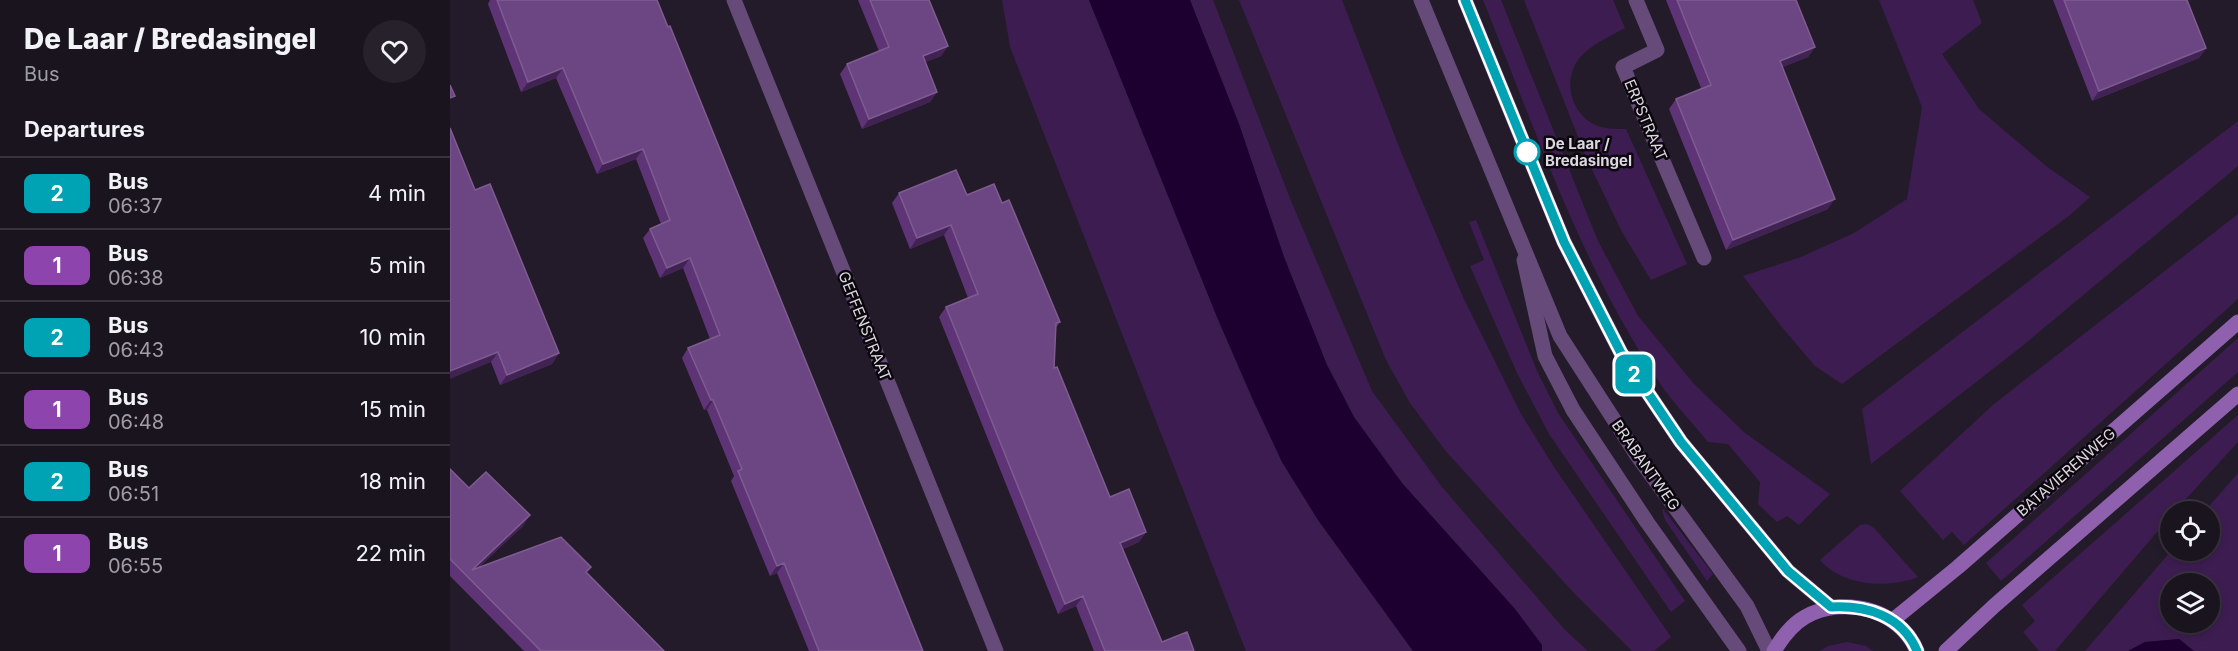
<!DOCTYPE html>
<style>
:root{--surface:#1a141f;--page:#27212c;--text:#f1f3f6;--muted:#9f9ea4;--line:#38333d}
body{margin:0;font-family:Inter,sans-serif;background:var(--page);color:var(--text);height:100vh;display:flex;flex-direction:column;font-size:22px;white-space:nowrap}
*{box-sizing:border-box;margin:0}
p{font-size:20px;color:var(--muted)}
.icon{flex:none;width:33px;height:33px;fill:none;stroke:currentColor;stroke-width:2;stroke-linecap:round;stroke-linejoin:round}
.map{position:relative;flex:1;overflow:hidden}
.sheet{display:flex;flex-direction:column;background:var(--surface);width:450px}
.sheet>*{flex:none}
.badge{padding:0 12px;border-radius:9px;font-size:21px;line-height:39px}
.controls{position:absolute;left:1710px;top:501px;display:grid;gap:12px}
.controls a{display:grid;place-items:center;width:60px;height:60px;border-radius:50%;background:var(--surface);box-shadow:0 3px 9px #0003,0 0 0 2px var(--line);font-size:30px}
.map>.badge{position:absolute;translate:-50% -50%;box-shadow:0 0 0 3px #fff}
h2{padding:0 24px;font-size:22px;line-height:54px}
.round{display:grid;place-items:center;flex:none;width:63px;height:63px;border-radius:32px;background:var(--page)}
.overview{display:flex;align-items:center;justify-content:space-between;height:102px;padding:0 24px}
h1{font-size:28px;font-weight:800;line-height:45px}
ul{padding:0;list-style:none}
li{display:flex;align-items:center;gap:18px;height:72px;padding:0 24px;border-top:2px solid var(--line)}
li div{flex:1}
li b{display:block;font-size:22px}
li em{font-style:normal}
li .badge{min-width:66px;font-weight:700;text-align:center}
main{display:flex;flex:1;min-height:0}
.map>svg:first-child{display:block}
.green{fill:#3d1d51;fill-rule:evenodd}
.water{fill:#1e0030}
.lines{fill:none;stroke-linecap:round;stroke-linejoin:round}
.service{stroke:#664a79;stroke-width:15}
.minor{stroke:#664a79;stroke-width:15}
.tertiary{stroke:#664a79;stroke-width:15}
.secondary{stroke:#8e60ad;stroke-width:15}
.wall{fill:#5e3477}
.shaded-wall{fill:#412353}
.building{fill:#6c4682;stroke:#7e5c91;stroke-width:1.5}
.line-casing{stroke:#fff;stroke-width:14}
.line{stroke:#00a3b4;stroke-width:9}
.stop-dot{fill:#fff;stroke:#00a3b4;stroke-width:3}
.labels{text-anchor:middle;dominant-baseline:central;stroke-width:5;stroke-linejoin:round;paint-order:stroke}
.street-label{font-size:15px;fill:#dcd7e1;stroke:#0b070d}
.stop-label{font-size:15px;font-weight:bold;fill:#dcd7e1;stroke:#0b070d;text-anchor:start}
</style>
<main>
<section class="sheet">
<div class="overview"><div><h1>De Laar / Bredasingel</h1><p>Bus</p></div><a class="round"><svg class="icon" aria-label="heart" viewBox="0 0 24 24"><path d="M12 20l-8-8c-3-5 5-10 8-4 3-6 11-1 8 4z"/></svg></a></div>
<h2>Departures</h2>
<ul>
<li><span class="badge" style="background:#00a3b4;color:#fff">2</span><div><b>Bus</b><p>06:37</p></div><em>4 min</em></li>
<li><span class="badge" style="background:#8e44ad;color:#fff">1</span><div><b>Bus</b><p>06:38</p></div><em>5 min</em></li>
<li><span class="badge" style="background:#00a3b4;color:#fff">2</span><div><b>Bus</b><p>06:43</p></div><em>10 min</em></li>
<li><span class="badge" style="background:#8e44ad;color:#fff">1</span><div><b>Bus</b><p>06:48</p></div><em>15 min</em></li>
<li><span class="badge" style="background:#00a3b4;color:#fff">2</span><div><b>Bus</b><p>06:51</p></div><em>18 min</em></li>
<li><span class="badge" style="background:#8e44ad;color:#fff">1</span><div><b>Bus</b><p>06:55</p></div><em>22 min</em></li>
</ul>
</section>
<div class="map">
<svg width="1788" height="651" viewBox="0 0 1788 651">
<rect width="100%" height="100%" fill="#231b29"/>
<path class="green" d="M552 0H639L767 317 803 400 832 462 868 520 963 651H796L560 47Z
M740 0H763L841 201 922 391 992 487 1115 630 1138 651H1092V645L1065 609 952 483 904 417 877 365 834 257 789 124Z
M789 0H892L951 152 1013 297 1071 414 1104 467 1221 637 1204 651H1182L1122 591 994 449 960 403 936 360Z
M1033 0H1051L1148 241 1188 316 1244 384 1295 433 1380 494 1349 525 1337 516 1327 522 1308 504 1310 482 1278 444 1258 442C1242 422 1223 403 1209 382 1131 265 1085 129 1033 0Z
M1074 0H1163L1175 28C1159 37 1139 45 1128 60 1112 83 1122 116 1148 126 1158 129 1166 129 1176 129L1237 264 1201 280 1172 232 1136 157Z
M1429 0H1523L1532 23 1492 54 1529 109 1596 166 1640 197 1620 215 1392 384 1365 366 1331 326 1293 276 1351 257 1404 233 1457 199 1472 107Z
M1788 121V166L1571 347 1421 464 1412 409Z
M1788 214V299L1514 545 1502 532 1493 540 1450 491 1544 404Z
M1026 220 1087 371 1108 413 1235 601 1221 612 1099 434 1067 373 1020 266 1034 260 1019 222Z
M1788 338V372L1551 581 1536 563Z
M1788 415V442L1725 511 1720 512V517L1605 651H1589L1573 632 1585 621 1572 605Z
M1788 473V651H1744L1729 639 1695 642 1678 651H1635L1721 551 1760 550V512L1755 511ZM1720 584H1760V622H1720Z
M1213 509 1263 574 1257 581 1215 520 1212 510Z
M1417 524 1424 528 1468 577C1437 589 1392 586 1370 560L1410 525Z
M1397 642 1416 646 1423 651H1370L1378 646Z"/>
<path class="water" d="M639 0H740L789 124 834 257 877 365 904 417 952 483 1065 609 1092 645V651H963L868 520 832 462 803 400 767 317Z
M1729 639 1744 651H1678L1695 642Z"/>
<g class="lines">
<path class="service" d="M1074 260 1095 356 1123 410 1197 522 1289 651"/>
<path class="minor" d="M284 0 546 651
M1186 0 1207 50 1173 67 1254 258"/>
<path class="tertiary" d="M971 0 1110 336 1186 454 1297 606 1319 651
M1015 0 1114 242 1171 353 1231 442 1338 571 1381 607"/>
<path class="secondary" d="M1443 620 1508 567 1788 322
M1324 651C1332 638 1341 625 1355 617 1393 595 1450 609 1467 651
M1496 651 1544 606 1788 394"/>
</g>
<path class="wall" d="M40 0H207L473 651H359L327 573 320 576 281 481 284 476 257 410H254L232 358 238 348 260 339 233 268 210 278 193 238 200 229 211 224 186 159 147 174 106 78 71 92 38 4Z
M408 0H479L498 46 491 56 475 62 487 92 480 102 412 129 390 74 397 64 429 51Z
M1216 0H1346L1365 47 1358 57 1332 67 1378 209 1276 250 1219 109 1226 99 1251 88Z
M1603 0H1737L1756 48 1749 58 1642 101Z
M25 190 109 353 102 364 50 385 41 362Z
M449 193 517 195 552 203 610 322 605 329 604 368 660 497 696 532 689 542 673 549 712 642 744 651H644L626 606 608 614 489 317 496 307 518 298 494 235 460 249 442 203Z
M0 469 19 488 73 526 29 567 214 651H74L0 576Z"/>
<path class="shaded-wall" d="M498 46 491 56 466 66 473 56Z
M1365 47 1358 57 1323 71 1330 61Z
M1756 48 1749 58 1642 101 1649 91Z
M113 68 106 78 71 92 78 82Z
M487 92 480 102 412 129 419 119Z
M193 149 186 159 147 174 153 164Z
M1385 199 1378 209 1276 250 1283 240Z
M501 225 494 235 460 249 467 238Z
M240 258 233 268 210 278 217 268Z
M48 352 41 362 0 379V371Z
M109 353 102 364 50 385 57 375Z
M261 400H263L257 410H254Z
M80 515 73 526 18 577 22 570Z
M696 532 689 542 663 553 670 543Z
M334 563 327 573 320 576 327 566Z
M633 596 626 606 608 614 615 604Z"/>
<path class="building" d="M47 0H207L218 27 220 26 473 651H369L334 563 327 566 288 471 292 469 263 400H261L238 348 270 335 240 258 217 268 200 229 220 220 193 149 153 164 113 68 78 82Z
M420 0H479L498 46 473 56 487 92 419 119 397 64 439 47Z
M1227 0H1346L1365 47 1330 61 1385 199 1283 240 1226 99 1261 85Z
M1614 0H1737L1756 48 1649 91Z
M0 85 5 96 0 98Z
M0 128 25 190 40 184 109 353 57 375 48 352 0 371Z
M506 170 517 195 544 184 552 203 559 200 610 322 606 323 604 368 607 367 660 497 679 489 696 532 670 543 712 642 737 632 744 651H655L633 596 615 604 496 307 528 294 501 225 467 238 449 193Z
M0 469 19 488 36 472 80 515 22 570 111 537 141 567 136 572 214 651H91L0 559Z"/>
<g class="lines">
<g class="line-casing">
<path id="line" d="M1015 0 1114 242 1171 353 1231 442 1338 571 1381 607C1415 605 1452 615 1467 651"/>
</g>
<use href="#line" class="line"/>
</g>
<circle class="stop-dot" cx="1077" cy="152" r="12"/>
<g class="labels">
<g class="street-label">
<text transform="translate(1196 120) rotate(67)">ERPSTRAAT</text>
<text transform="translate(415 326) rotate(68)">GEFFENSTRAAT</text>
<text transform="translate(1196 465) rotate(55)">BRABANTWEG</text>
<text transform="translate(1616 472) rotate(-41)">BATAVIERENWEG</text>
</g>
<g class="stop-label">
<text x="1095" y="143">De Laar /<tspan x="1095" dy="17">Bredasingel</tspan></text>
</g>
</g>
</svg>
<div class="controls">
<a><svg class="icon" aria-label="locate" viewBox="0 0 24 24"><circle cx="12" cy="12" r="6"/><path d="M12 2v4M12 18v4M2 12h4M18 12h4"/></svg></a>
<a><svg class="icon" aria-label="layers" viewBox="0 0 24 24"><path d="M12 4l9 5-9 5-9-5zM3 14l9 5 9-5"/></svg></a>
</div>
<b class="badge" style="left:1184px;top:374px;background:#00a3b4;color:#fff">2</b>
</div>
</main>
